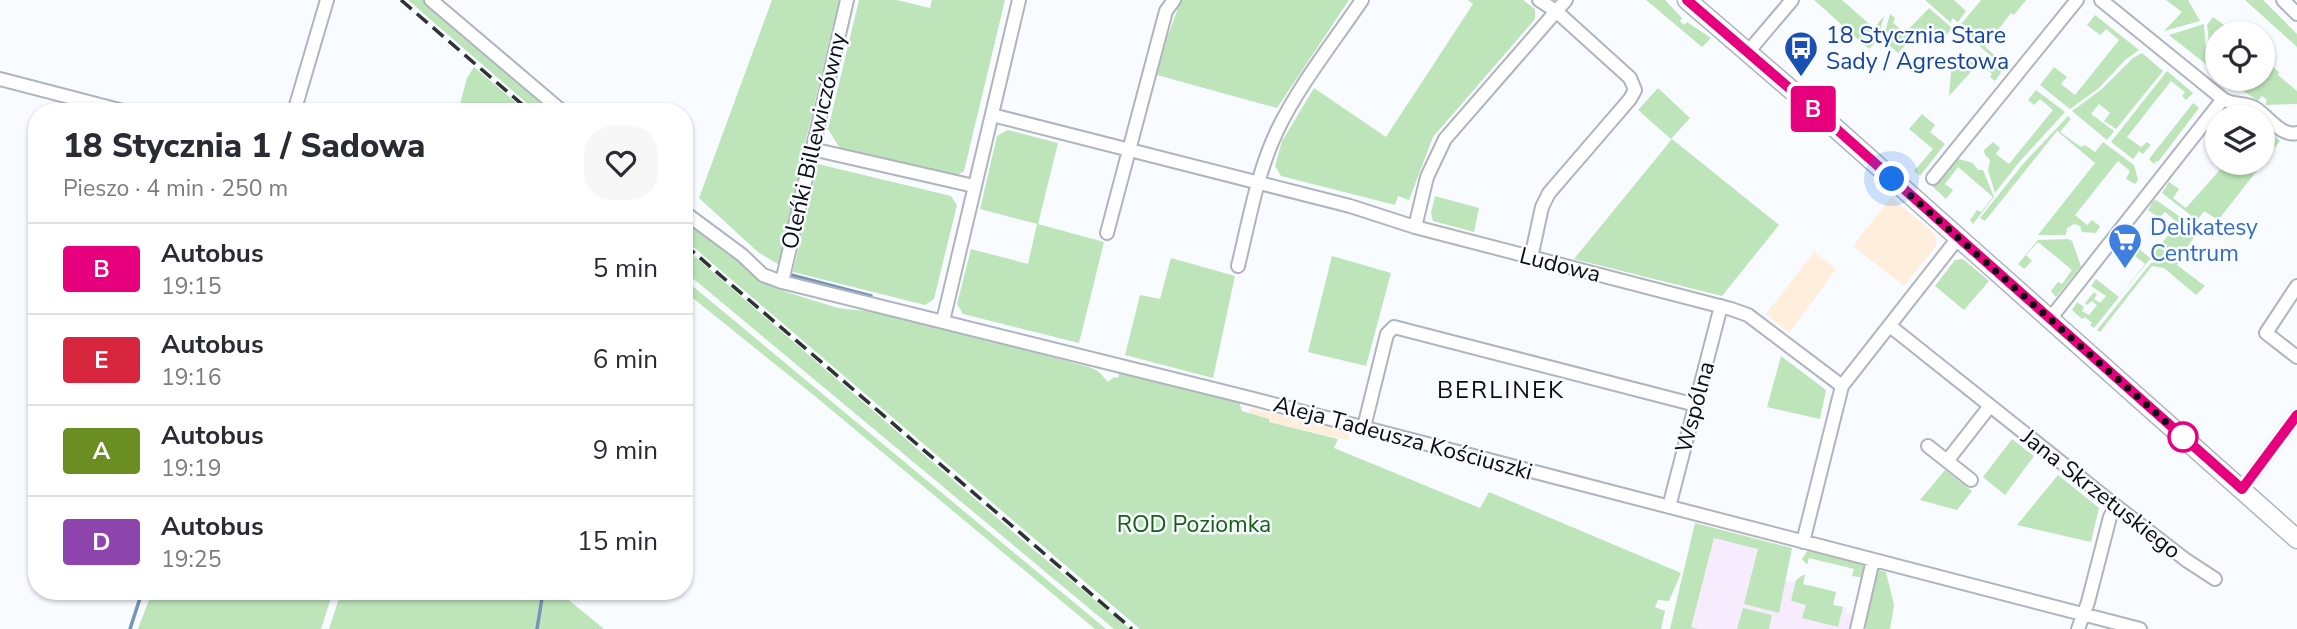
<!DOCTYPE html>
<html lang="pl">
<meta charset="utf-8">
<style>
:root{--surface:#fff;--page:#f7f7f7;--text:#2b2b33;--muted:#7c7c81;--line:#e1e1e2}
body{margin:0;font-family:"Nunito Sans",sans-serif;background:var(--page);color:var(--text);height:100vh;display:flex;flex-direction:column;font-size:26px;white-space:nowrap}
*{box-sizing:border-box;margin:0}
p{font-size:23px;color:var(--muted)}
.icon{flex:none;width:38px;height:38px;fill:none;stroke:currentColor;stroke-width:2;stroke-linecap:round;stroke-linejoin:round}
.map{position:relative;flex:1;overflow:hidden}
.details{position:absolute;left:28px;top:103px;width:665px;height:497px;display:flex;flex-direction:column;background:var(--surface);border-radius:28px;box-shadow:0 2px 5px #0004}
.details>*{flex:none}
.badge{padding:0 14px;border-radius:5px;font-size:24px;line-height:46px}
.tools{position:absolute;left:2205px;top:21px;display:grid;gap:14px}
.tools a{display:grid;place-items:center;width:70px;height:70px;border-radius:50%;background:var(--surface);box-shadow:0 2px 5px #0004;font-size:35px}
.you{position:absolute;width:35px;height:35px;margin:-18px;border:5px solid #fff;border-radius:50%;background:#1a73e8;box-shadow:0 0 0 10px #1a73e833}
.map>.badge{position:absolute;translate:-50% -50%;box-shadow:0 0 0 4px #fff}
.round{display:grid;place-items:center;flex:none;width:74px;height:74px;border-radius:28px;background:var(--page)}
.head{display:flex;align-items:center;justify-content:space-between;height:119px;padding:0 35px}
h1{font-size:33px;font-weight:800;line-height:52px}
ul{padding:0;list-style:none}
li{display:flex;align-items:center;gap:21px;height:91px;padding:0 35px;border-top:2px solid var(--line)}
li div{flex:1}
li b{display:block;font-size:26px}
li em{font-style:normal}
li .badge{min-width:77px;font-weight:700;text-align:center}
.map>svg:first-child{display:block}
.industrial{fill:#feeedb}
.education{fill:#f6ecfd}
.green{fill:#bee5ba}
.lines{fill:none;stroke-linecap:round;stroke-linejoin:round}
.stream{stroke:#7495b7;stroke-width:3.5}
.minor-casing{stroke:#afb4be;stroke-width:16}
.secondary-casing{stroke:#afb4be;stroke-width:21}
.minor{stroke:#fff;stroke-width:12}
.secondary{stroke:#fff;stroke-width:18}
.rail{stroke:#303235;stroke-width:3.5;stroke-dasharray:14 7;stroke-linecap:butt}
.line-casing{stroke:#fff;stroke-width:16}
.line{stroke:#e6007e;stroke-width:10}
.walk{stroke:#0b0d10;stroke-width:7;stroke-dasharray:0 12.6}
.stop-dot{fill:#fff;stroke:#e6007e;stroke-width:3.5}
.labels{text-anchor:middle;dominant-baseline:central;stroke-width:5;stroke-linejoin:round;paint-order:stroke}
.transit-label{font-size:23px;fill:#164399;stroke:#f8fbff;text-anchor:start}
.street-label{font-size:23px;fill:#0b0d10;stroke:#f8fbff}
.shop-label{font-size:23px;fill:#366cbe;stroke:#f8fbff;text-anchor:start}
.park-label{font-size:23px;fill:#156113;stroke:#f8fbff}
.neighbourhood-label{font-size:24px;letter-spacing:2px;fill:#0b0d10;stroke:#f8fbff}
</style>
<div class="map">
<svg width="2297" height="629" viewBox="0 0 2297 629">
<rect width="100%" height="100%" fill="#f8fbff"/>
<path class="industrial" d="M1891 197 1936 235V246L1904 286 1853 246Z
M1814 252 1836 269 1789 333 1766 314Z
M1250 408 1271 413 1273 409 1351 429 1348 440 1268 422 1249 413Z"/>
<path class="education" d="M1694 527 1789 551 1783 580 1836 592 1833 605 1846 608 1845 613 1854 616 1851 629H1670Z"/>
<path class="green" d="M408 0H427L558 112H537Z
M772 0H839L801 161 802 177 781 266 758 252 699 198Z
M859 0H897L930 8 932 0H1005L964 171 955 177 841 150 828 129Z
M1181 0H1349L1277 108 1157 75 1167 38Z
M1468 0H1523L1535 9V19L1433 137 1409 200 1398 196 1395 205 1281 176 1275 166 1282 141 1314 88 1386 137 1473 4Z
M1646 0H1665L1682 18 1680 21 1684 25 1687 22 1711 38 1702 47Z
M1814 0H1842L1874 28 1884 16 1877 41 1869 49Z
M1925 0H1954L1966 11 1958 22 1952 18 1951 23Z
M1981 0H2026L2014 15 2011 13 1985 47 1997 57 2001 54 2009 61 2004 67 1958 28Z
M2166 0H2188L2200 21 2164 31 2182 12Z
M2245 0H2263L2297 34V47Z
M1929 8 1952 28 1937 46 1919 31 1898 53 1883 40 1890 14 1895 18 1893 23 1905 33Z
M2095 15 2139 50 2125 60 2099 88 2070 109 2040 85 2054 67 2067 77 2061 84 2075 95 2119 40 2106 29 2100 35 2087 25Z
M2213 17 2235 33H2217V72L2212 68 2207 25Z
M2204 24 2207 65 2169 35Z
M2142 53 2163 71 2116 129 2104 121 2110 113 2099 104 2091 114 2114 131 2107 140 2072 111 2102 89 2133 58Z
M2263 59 2279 72 2278 75 2297 91V104L2265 105 2267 100 2262 96 2258 101 2226 79H2263Z
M1952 61 1991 62 2002 71 1995 81 1990 77 1992 74 1979 63 1949 96Z
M474 67 527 112H458L467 78Z
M2167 71 2193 93 2186 100 2182 96 2185 92 2171 81 2127 137 2141 147 2147 142 2151 145 2143 154 2139 151 2133 159 2111 142Z
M1658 88 1690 118 1671 139 1638 110Z
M2036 90 2065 112 2020 161 1995 193 1988 170 1990 160 1985 155 1984 150 1993 142 2000 148 1996 154 2009 164 2053 110 2040 99 2034 105 2028 100Z
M2193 103 2199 108 2158 162 2156 161 2154 164 2149 159Z
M1922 114 1935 125 1930 132 1945 144 1920 176 1914 171 1933 149 1909 129Z
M2068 116 2071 119 2060 132 2081 147 2085 145 2095 152 2103 142 2134 165 2138 180 2135 184 2126 179 2130 171 2118 161 2075 215 2087 225 2092 220 2100 226 2096 233 2082 232 2080 226 2074 224 2067 228 2066 235H2038L2095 163 2057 131 1985 221 1980 218 2023 164Z
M2263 126 2280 141 2219 219 2226 225 2204 211 2198 219 2193 217 2162 193 2169 182 2179 189 2173 198 2186 208 2226 163H2263Z
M1008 130 1058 143 1038 224 1104 242 1079 343 963 314 957 304 971 249 1028 264 1037 224 980 209 997 136Z
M1672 139 1779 225 1722 296 1574 259Z
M1955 158 1973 163 1978 170H1983L1994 197 1973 224 1970 220 1977 210 1981 212 1993 197 1958 167 1945 184 1953 190 1946 199 1932 186Z
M818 164 951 196 957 205 934 299 925 305 793 272Z
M1435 196 1479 208 1474 232 1433 221 1431 213Z
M2156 200 2199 230 2183 253 2149 260 2094 328 2090 325 2092 323 2085 317 2082 319 2072 310 2077 302 2084 307 2082 311 2089 315 2097 305 2092 301 2087 305 2085 303 2094 292 2097 295 2094 299 2100 303 2106 296 2091 286 2096 279 2119 297 2145 264 2120 244 2130 230 2142 240 2137 247 2150 258 2178 223 2165 212 2159 218 2148 210 2153 201Z
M684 214 764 280 783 291 838 308 893 314 1089 367 1098 371 1108 382 1114 377 1118 378 1120 370 1239 401 1242 411 1269 419V422L1338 439 1334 448 1480 508 1489 492 1681 573 1669 601 1658 600 1655 607 1665 611 1661 629H1140L684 239Z
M2068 239 2072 241 2081 266 2056 297 2051 291 2058 282 2062 284 2072 270 2038 242 2026 255 2032 261 2024 269 2018 264 2038 240Z
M684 247 1034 550 1130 629H1114L684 271Z
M1332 256 1391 273 1366 366 1308 352Z
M1171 258 1235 276 1213 378 1125 355 1140 295 1160 299Z
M2181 258 2177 265 2205 286 2196 295 2164 268 2152 266 2100 332 2097 330 2151 263Z
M1963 259 1989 281 1964 310 1935 286 1955 260Z
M684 279 1106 629H1095L811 393 684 291Z
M1781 356 1826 390 1820 419 1767 407Z
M2012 439 2034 456 2005 495 1983 477Z
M1945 470 1972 491 1957 510 1920 500Z
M2058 475 2099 508 2091 542 2017 525Z
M1695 523 1792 548 1779 613 1744 604 1758 549 1714 538 1691 627 1698 629H1670Z
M1808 550 1866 565 1865 578 1852 576 1854 569 1809 558 1807 565 1802 559Z
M1878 570 1886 572 1894 605 1890 629H1867L1863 625Z
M1803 575H1805L1803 584 1836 592 1833 605 1843 607 1838 627 1802 618 1806 605 1791 601 1796 580Z
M152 592H333L321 629H138Z
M341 592H559L604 629H329Z
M1743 608 1772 615 1769 629H1737Z"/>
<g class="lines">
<path class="stream" d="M791 275 871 296
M684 291 688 287
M130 629 142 592
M537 629 543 592"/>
<g class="minor-casing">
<path id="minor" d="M431 0 563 112
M2101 0 2223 99C2234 106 2245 102 2255 108 2268 116 2281 137 2297 133
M2283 0 2297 14
M1748 52 1792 0
M0 79 127 112
M294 112 327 0
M992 115 1350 206 1415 227 1731 309 1748 315 1842 386
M812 149 974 186
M1933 178 2077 0
M684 212 742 255 763 275 782 282 1250 398 2140 629
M1415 227 1427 177 1445 139 1566 0
M1107 233 1166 11 1174 0
M1531 258 1542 207 1549 193 1630 99 1635 90 1630 78 1556 11 1539 0
M1238 266C1249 221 1257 173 1277 131 1299 85 1333 43 1362 0
M782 282 847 0
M2297 286 2266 333 2297 357
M2050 319 2223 99
M943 321 1019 0
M1890 326 2116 506 2186 560 2215 579
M1364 427 1387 334 1394 327 1696 405
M1928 446 1971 480
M1947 461 1990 406
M2242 489 2297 415
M1669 507 1721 306
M1803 542 1842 386 1958 238
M1857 629 1873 560
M2078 629 2088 602 2110 517 2116 506"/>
</g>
<g class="secondary-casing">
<path id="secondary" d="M1687 0 1824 118 2297 539"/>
</g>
<use href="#minor" class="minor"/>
<use href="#secondary" class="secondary"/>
<path class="rail" d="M401 0 531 112
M684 244 1132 629"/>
</g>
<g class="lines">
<g class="line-casing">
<path id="line" d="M1687 0 1824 118 2242 489 2297 415"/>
</g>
<use href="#line" class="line"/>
<path class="walk" d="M1892 179 2183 437"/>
</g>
<defs>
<g id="bus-pin" transform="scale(1.75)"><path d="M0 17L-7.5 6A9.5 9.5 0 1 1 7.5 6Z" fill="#1a4fb4" stroke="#f8fbff"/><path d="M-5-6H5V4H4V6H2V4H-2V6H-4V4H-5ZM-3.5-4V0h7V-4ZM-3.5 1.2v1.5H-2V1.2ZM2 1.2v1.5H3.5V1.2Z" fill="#fff"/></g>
<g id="supermarket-pin" transform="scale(1.75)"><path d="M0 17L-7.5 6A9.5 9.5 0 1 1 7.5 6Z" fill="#3f7fe0" stroke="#f8fbff"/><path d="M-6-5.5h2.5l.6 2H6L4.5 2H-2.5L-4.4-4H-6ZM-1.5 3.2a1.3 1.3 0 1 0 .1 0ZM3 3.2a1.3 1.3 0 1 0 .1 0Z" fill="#fff"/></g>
</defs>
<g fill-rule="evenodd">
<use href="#bus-pin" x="1801" y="48"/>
<use href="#supermarket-pin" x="2125" y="240"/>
</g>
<circle class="stop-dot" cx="2183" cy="437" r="14"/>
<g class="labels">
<g class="transit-label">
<text x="1826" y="35">18 Stycznia Stare<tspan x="1826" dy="26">Sady / Agrestowa</tspan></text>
</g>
<g class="street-label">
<text transform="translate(814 141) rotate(-77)">Oleńki Billewiczówny</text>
<text transform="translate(1560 265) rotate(14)">Ludowa</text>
<text transform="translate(1695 407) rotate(-75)">Wspólna</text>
<text transform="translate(1403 438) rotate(15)">Aleja Tadeusza Kościuszki</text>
<text transform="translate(2101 494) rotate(38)">Jana Skrzetuskiego</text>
</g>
<g class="shop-label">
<text x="2150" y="227">Delikatesy<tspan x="2150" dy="26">Centrum</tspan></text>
</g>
<g class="park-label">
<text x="1194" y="524">ROD Poziomka</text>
</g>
<g class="neighbourhood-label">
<text x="1501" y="390">BERLINEK</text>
</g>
</g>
</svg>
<div class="tools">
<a><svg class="icon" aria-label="locate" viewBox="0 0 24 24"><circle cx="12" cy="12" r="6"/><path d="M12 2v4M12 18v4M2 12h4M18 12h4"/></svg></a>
<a><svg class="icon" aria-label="layers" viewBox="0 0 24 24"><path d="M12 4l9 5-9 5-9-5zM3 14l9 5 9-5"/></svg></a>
</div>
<div class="you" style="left:1892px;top:179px"></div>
<b class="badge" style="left:1813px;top:109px;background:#e6007e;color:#fff">B</b>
<section class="details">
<div class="head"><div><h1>18 Stycznia 1 / Sadowa</h1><p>Pieszo · 4 min · 250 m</p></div><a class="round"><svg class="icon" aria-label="heart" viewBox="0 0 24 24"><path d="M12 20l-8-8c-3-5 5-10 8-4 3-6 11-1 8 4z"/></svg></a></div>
<ul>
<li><span class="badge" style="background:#e6007e;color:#fff">B</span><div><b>Autobus</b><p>19:15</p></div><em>5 min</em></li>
<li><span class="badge" style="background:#d7263d;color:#fff">E</span><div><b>Autobus</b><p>19:16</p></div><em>6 min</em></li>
<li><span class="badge" style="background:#6b8e23;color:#fff">A</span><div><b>Autobus</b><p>19:19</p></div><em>9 min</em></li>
<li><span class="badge" style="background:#8e44ad;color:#fff">D</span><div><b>Autobus</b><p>19:25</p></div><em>15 min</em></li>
</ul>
</section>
</div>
